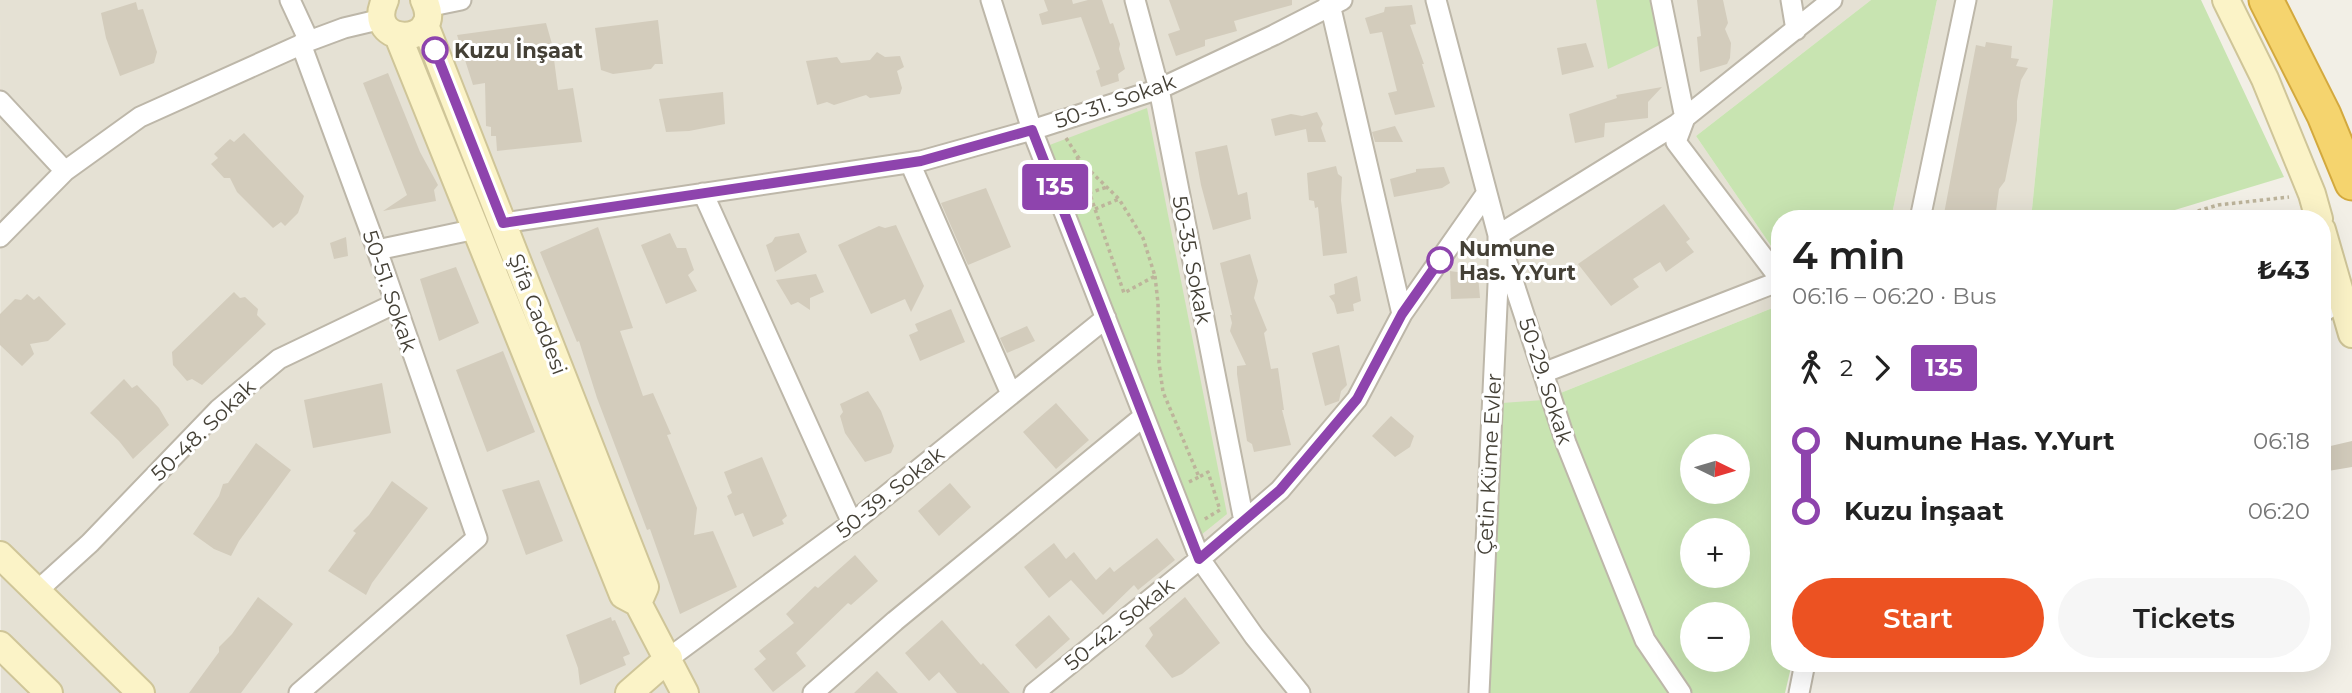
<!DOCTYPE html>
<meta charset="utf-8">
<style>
:root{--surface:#fff;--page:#f6f6f6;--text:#222;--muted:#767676;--accent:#ec5222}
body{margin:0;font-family:Montserrat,sans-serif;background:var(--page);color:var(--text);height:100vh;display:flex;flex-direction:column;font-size:26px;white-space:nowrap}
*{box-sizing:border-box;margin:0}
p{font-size:23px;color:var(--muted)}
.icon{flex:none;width:38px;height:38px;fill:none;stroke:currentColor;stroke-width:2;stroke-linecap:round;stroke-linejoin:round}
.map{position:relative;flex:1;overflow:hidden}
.panel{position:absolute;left:1771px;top:210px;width:560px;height:462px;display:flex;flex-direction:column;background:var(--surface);border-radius:28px;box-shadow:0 7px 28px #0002}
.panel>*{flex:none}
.badge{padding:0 14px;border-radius:5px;font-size:24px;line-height:46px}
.needle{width:46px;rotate:95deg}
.fabs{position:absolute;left:1680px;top:434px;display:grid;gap:14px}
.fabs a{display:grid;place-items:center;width:70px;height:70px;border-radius:50%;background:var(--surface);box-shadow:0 7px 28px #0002;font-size:35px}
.map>.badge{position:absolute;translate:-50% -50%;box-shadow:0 0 0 4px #fff}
.legs{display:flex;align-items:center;gap:10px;height:77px;padding:0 21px;font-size:23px}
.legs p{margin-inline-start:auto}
.summary{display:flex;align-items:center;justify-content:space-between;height:119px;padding:0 21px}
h1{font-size:38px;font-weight:600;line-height:52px}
.button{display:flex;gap:14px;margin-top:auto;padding:14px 21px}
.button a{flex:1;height:80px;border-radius:42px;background:var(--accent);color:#fff;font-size:28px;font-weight:600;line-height:80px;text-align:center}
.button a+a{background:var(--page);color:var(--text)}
ul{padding:0 21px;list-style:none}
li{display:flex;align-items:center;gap:24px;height:70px;font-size:26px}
li i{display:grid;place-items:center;width:10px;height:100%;margin:0 9px;background:currentColor}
li i::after{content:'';width:18px;height:18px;margin:-9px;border:5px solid;border-radius:50%;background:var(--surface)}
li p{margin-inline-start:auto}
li:first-child i{background:linear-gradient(#0000 50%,currentColor 0)}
li:last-child i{background:linear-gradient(currentColor 50%,#0000 0)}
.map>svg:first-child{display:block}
.residential{fill:#e5e1d4}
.green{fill:#c8e4b1;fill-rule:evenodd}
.building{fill:#d3ccbc}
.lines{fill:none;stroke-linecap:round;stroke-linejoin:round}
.street-casing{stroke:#bdb7a9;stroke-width:23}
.secondary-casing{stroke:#cfc598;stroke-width:30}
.highway-casing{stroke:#d3a93e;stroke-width:37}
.path{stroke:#bdb49b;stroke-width:3.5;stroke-dasharray:3.5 3.5;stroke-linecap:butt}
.street{stroke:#fff;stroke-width:19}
.secondary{stroke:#fbf3c7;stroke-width:26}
.highway{stroke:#f5d46e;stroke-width:33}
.line-1-casing{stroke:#fff;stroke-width:16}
.line-1{stroke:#8e44ad;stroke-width:10}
.stop-1-dot{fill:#fff;stroke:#8e44ad;stroke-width:3.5}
.labels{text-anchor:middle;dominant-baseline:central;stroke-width:6;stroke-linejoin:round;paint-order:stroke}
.stop-label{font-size:21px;font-weight:bold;fill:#444036;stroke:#fff;text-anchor:start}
.street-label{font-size:21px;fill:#444036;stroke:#fff}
</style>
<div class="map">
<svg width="2352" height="693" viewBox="0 0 2352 693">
<rect width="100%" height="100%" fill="#f2efe6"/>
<path class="residential" d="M0 0H1871L1696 136 1780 259V305L1543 400 1474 693H1Z
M1937 0H2053L2031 219H1891Z"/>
<path class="green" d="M1596 0H1652L1660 45 1608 69Z
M1871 0H1937L1891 219H1780V259L1696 136Z
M2053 0H2201L2284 177 2145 219H2031Z
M1147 108 1227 514 1201 535 1047 146Z
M1780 305V663H1792L1785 693H1474L1502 403 1543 400ZM1692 446H1738V492H1692ZM1692 530H1738V576H1692ZM1692 614H1738V660H1692Z"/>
<path class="building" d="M1044 0H1072L1073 4 1088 0H1102L1110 24 1113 23 1120 44 1119 49 1125 69 1118 74 1119 81 1101 87 1096 71 1100 69 1081 17 1042 25 1039 14 1048 11Z
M1169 0H1292V5L1234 21 1237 31 1205 40V46L1176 56 1168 34 1180 30Z
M1697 0H1723L1728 23 1725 29 1731 43 1730 58 1727 64 1700 72 1697 37 1701 36Z
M136 2 138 10 143 9 157 52 154 63 120 76 106 38 101 13Z
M1412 5 1416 24 1410 25 1424 64H1422L1435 107 1395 115 1388 93 1397 91 1382 32 1370 34 1365 18 1384 12 1385 7Z
M658 20 663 64H655L651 69 613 74 601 70 595 28Z
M546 23 552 44 558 90 573 88 582 142 497 151 496 136H491V127L486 126 485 83 473 85 457 35Z
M1986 42 2012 46 2011 58 2019 59 2016 66 2028 68 2021 80 2017 101V120L2005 181 1999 189 1995 219H1943L1976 45 1985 47Z
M1586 43 1594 67 1562 75 1557 48Z
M877 52 885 57 900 56 904 67 897 71 902 88 900 94 870 98 866 95 834 105 827 102 817 105 806 61 837 57 841 63 870 60Z
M388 73 420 152 438 185 434 190 436 201 383 211 407 195 363 83Z
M1662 87 1648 102V118L1605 123 1604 137 1575 143 1569 114 1617 98 1616 95Z
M723 92 725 124 689 131 666 132 659 99Z
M1317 112 1323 124 1321 128 1326 142H1308L1306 129 1275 136 1271 119 1291 114 1302 116Z
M1395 126 1403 142H1375L1372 132Z
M244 133 304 196 298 213 285 226 281 222 273 228 237 192 230 178H224L211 164 218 158 214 154 230 139 234 142Z
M1227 145 1238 195 1247 192 1251 219 1213 230 1201 185 1195 152Z
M1336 166 1338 174 1342 177 1341 200 1347 253 1323 256 1318 207 1315 208 1314 201 1309 200 1307 173Z
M1444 167 1450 183 1442 188 1394 197 1390 179 1416 172V169Z
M986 188 1011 247 968 265 941 203Z
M1664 204 1690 239 1686 242 1694 252 1666 272 1660 262 1633 279 1639 287 1611 306 1578 264Z
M896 225 924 286 911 312 905 299 871 314 838 245 879 226 885 228Z
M598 227 633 328 620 331 643 396 653 393 671 434 667 435 697 508 694 535 713 531 737 587 680 614 650 529 647 530 597 398 579 341 577 342 540 252Z
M670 233 677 248H686L694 270 688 275 697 291 666 304 641 245Z
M799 233 807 252 775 272 766 245 772 242 775 237Z
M346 237 348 256 334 259 330 243Z
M1250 254 1258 281 1254 298 1267 330 1264 333 1271 369 1278 368 1284 410H1282L1291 445 1254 452 1252 444 1247 441 1237 374V366L1246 365 1230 331 1232 323 1230 315H1232L1220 263Z
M456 267 479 323 439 341 420 279Z
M1450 271 1478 275 1480 298 1451 299Z
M816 274 824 292 810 298V310L798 302 791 305 776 280Z
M1357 276 1361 301 1353 304 1354 311 1337 314 1334 303 1329 296 1335 294 1334 284Z
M234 292 240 298 245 297 258 309 257 315 266 324 202 385 192 379 187 381 173 365 172 352Z
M27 294 34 300 39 296 66 324 48 341 30 344 34 354 22 366 0 345V314L15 299 21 300Z
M951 309 965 342 920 361 909 335 918 331 915 324Z
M1027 326 1035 341 1007 353 1000 338Z
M1339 345 1347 385 1341 391 1339 401 1325 406 1312 353Z
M503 351 535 432 487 452 456 370Z
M124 379 132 388 137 385 159 408 169 425 133 459 119 441 90 413Z
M382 383 391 433 313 448 304 400Z
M868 391 881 411 894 446 891 453 865 462 845 433 840 416 843 412 840 404Z
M1056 403 1089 440 1056 469 1023 432Z
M1391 416 1414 436 1410 447 1395 457 1372 436Z
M2352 441V467L2322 472V448Z
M256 443 291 470 239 541 231 556 214 549 193 534 219 496 223 484 228 483Z
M762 457 787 516 782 520 784 524 753 537 743 513 735 516 727 496 732 493 724 472Z
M539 480 563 541 526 555 502 490Z
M392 481 428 508 372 583 366 595 328 571 356 533 353 531 369 515Z
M950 483 971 507 939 536 918 511Z
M1157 538 1175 560 1138 590 1134 585 1103 615 1071 580 1049 598 1024 567 1054 543 1066 559 1074 552 1096 580 1110 567 1114 572Z
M855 555 878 581 851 605 848 603 796 653 806 666 773 692 754 669 766 659 759 651 794 623 786 614 815 586 818 588Z
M258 597 293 624 241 693H189L219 652V647L232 634Z
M1185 597 1220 643 1182 674 1172 678 1145 646 1153 635 1149 628Z
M1049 615 1070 639 1036 669 1015 645Z
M611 617 612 621 615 620 630 654 623 657 626 665 580 685 578 668 566 635Z
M942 620 981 665 983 663 1010 693H957L939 672 929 681 905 653Z
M877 671 898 693H854Z"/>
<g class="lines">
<g class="street-casing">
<path id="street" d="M290 0 309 41
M991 0 1032 130 1200 559 1254 636 1300 693
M1135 0 1159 89 1244 521
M1329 0 1402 314
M1436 0 1498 235 1566 443 1645 640 1681 693
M1661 0 1685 118 1676 142 1780 279
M1791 0 1796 30
M427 7 461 0
M0 101 65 171
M910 163 1011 394
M703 193 852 523
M1920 219 1966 0
M503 223 921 161 1032 130 1159 89 1274 35 1342 0
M0 237 65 171 140 117 309 41 344 28 382 19
M377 250 476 229
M2322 313 2342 299
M1543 373 1780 281
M37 591 90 543 219 409 279 359 394 304
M669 658 852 523 1106 318
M299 693 477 538 377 250 301 44
M813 693 895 621 1144 416
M1034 693 1200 559 1280 490 1357 399 1402 314 1486 194
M1479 693 1498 284V235L1677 124 1832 0
M1799 693 1805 663"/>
</g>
<g class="secondary-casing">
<path id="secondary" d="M385 0C363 48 447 47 424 0
M2226 0 2265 79 2312 194 2319 219
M425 25 645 587 638 603
M398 36 623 595 638 603 685 693
M2322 230 2352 334
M0 555 141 693
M0 645 49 693
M629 693 669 658"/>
</g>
<g class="highway-casing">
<path id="highway" d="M2266 0 2324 115 2352 183"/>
</g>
<path class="path" d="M1066 138 1082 163 1119 199 1143 238 1155 276 1124 293 1076 154
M1089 193 1107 187
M1095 209 1119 199
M2171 219 2218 205 2289 197
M1155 276 1158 303 1159 363 1163 392 1199 477 1208 472 1220 510 1203 520
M1189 482 1199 477"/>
<use href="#street" class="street"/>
<use href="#secondary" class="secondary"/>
<use href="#highway" class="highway"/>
</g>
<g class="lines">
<g class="line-1-casing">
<path id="line-1" d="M435 50 503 223 921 161 1032 130 1199 559 1280 490 1357 399 1402 314 1440 260"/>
</g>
<use href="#line-1" class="line-1"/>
</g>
<g class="stop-1-dot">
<circle cx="435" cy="50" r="12"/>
<circle cx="1440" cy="260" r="12"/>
</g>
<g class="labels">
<g class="stop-label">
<text x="454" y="50">Kuzu İnşaat</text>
<text x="1459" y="248">Numune<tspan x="1459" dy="24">Has. Y.Yurt</tspan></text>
</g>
<g class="street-label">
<text transform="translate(1115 101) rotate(-19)">50-31. Sokak</text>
<text transform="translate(1192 260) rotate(79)">50-35. Sokak</text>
<text transform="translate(390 291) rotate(71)">50-51. Sokak</text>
<text transform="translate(538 314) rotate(69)">Şifa Caddesi</text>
<text transform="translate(1546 381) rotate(72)">50-29. Sokak</text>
<text transform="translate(203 430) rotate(-44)">50-48. Sokak</text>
<text transform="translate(1489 464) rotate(-87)">Çetin Küme Evler</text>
<text transform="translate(890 492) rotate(-39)">50-39. Sokak</text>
<text transform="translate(1119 624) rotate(-39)">50-42. Sokak</text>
</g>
</g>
</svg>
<div class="fabs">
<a><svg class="needle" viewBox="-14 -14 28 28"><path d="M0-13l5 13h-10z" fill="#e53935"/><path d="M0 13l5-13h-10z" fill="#767676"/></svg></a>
<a>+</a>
<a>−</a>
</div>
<b class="badge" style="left:1055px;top:187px;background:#8e44ad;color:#fff">135</b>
<section class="panel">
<div class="summary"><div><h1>4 min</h1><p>06:16 – 06:20 · Bus</p></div><b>₺43</b></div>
<div class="legs"><svg class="icon" aria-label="walk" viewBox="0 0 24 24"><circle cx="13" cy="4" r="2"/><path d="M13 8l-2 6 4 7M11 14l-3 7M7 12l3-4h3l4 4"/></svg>2<svg class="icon" aria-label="forward" viewBox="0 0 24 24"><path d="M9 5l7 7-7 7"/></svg><b class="badge" style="background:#8e44ad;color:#fff">135</b></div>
<ul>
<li><i style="color:#8e44ad"></i><b>Numune Has. Y.Yurt</b><p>06:18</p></li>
<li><i style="color:#8e44ad"></i><b>Kuzu İnşaat</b><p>06:20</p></li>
</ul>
<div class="button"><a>Start</a><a>Tickets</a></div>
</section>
</div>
